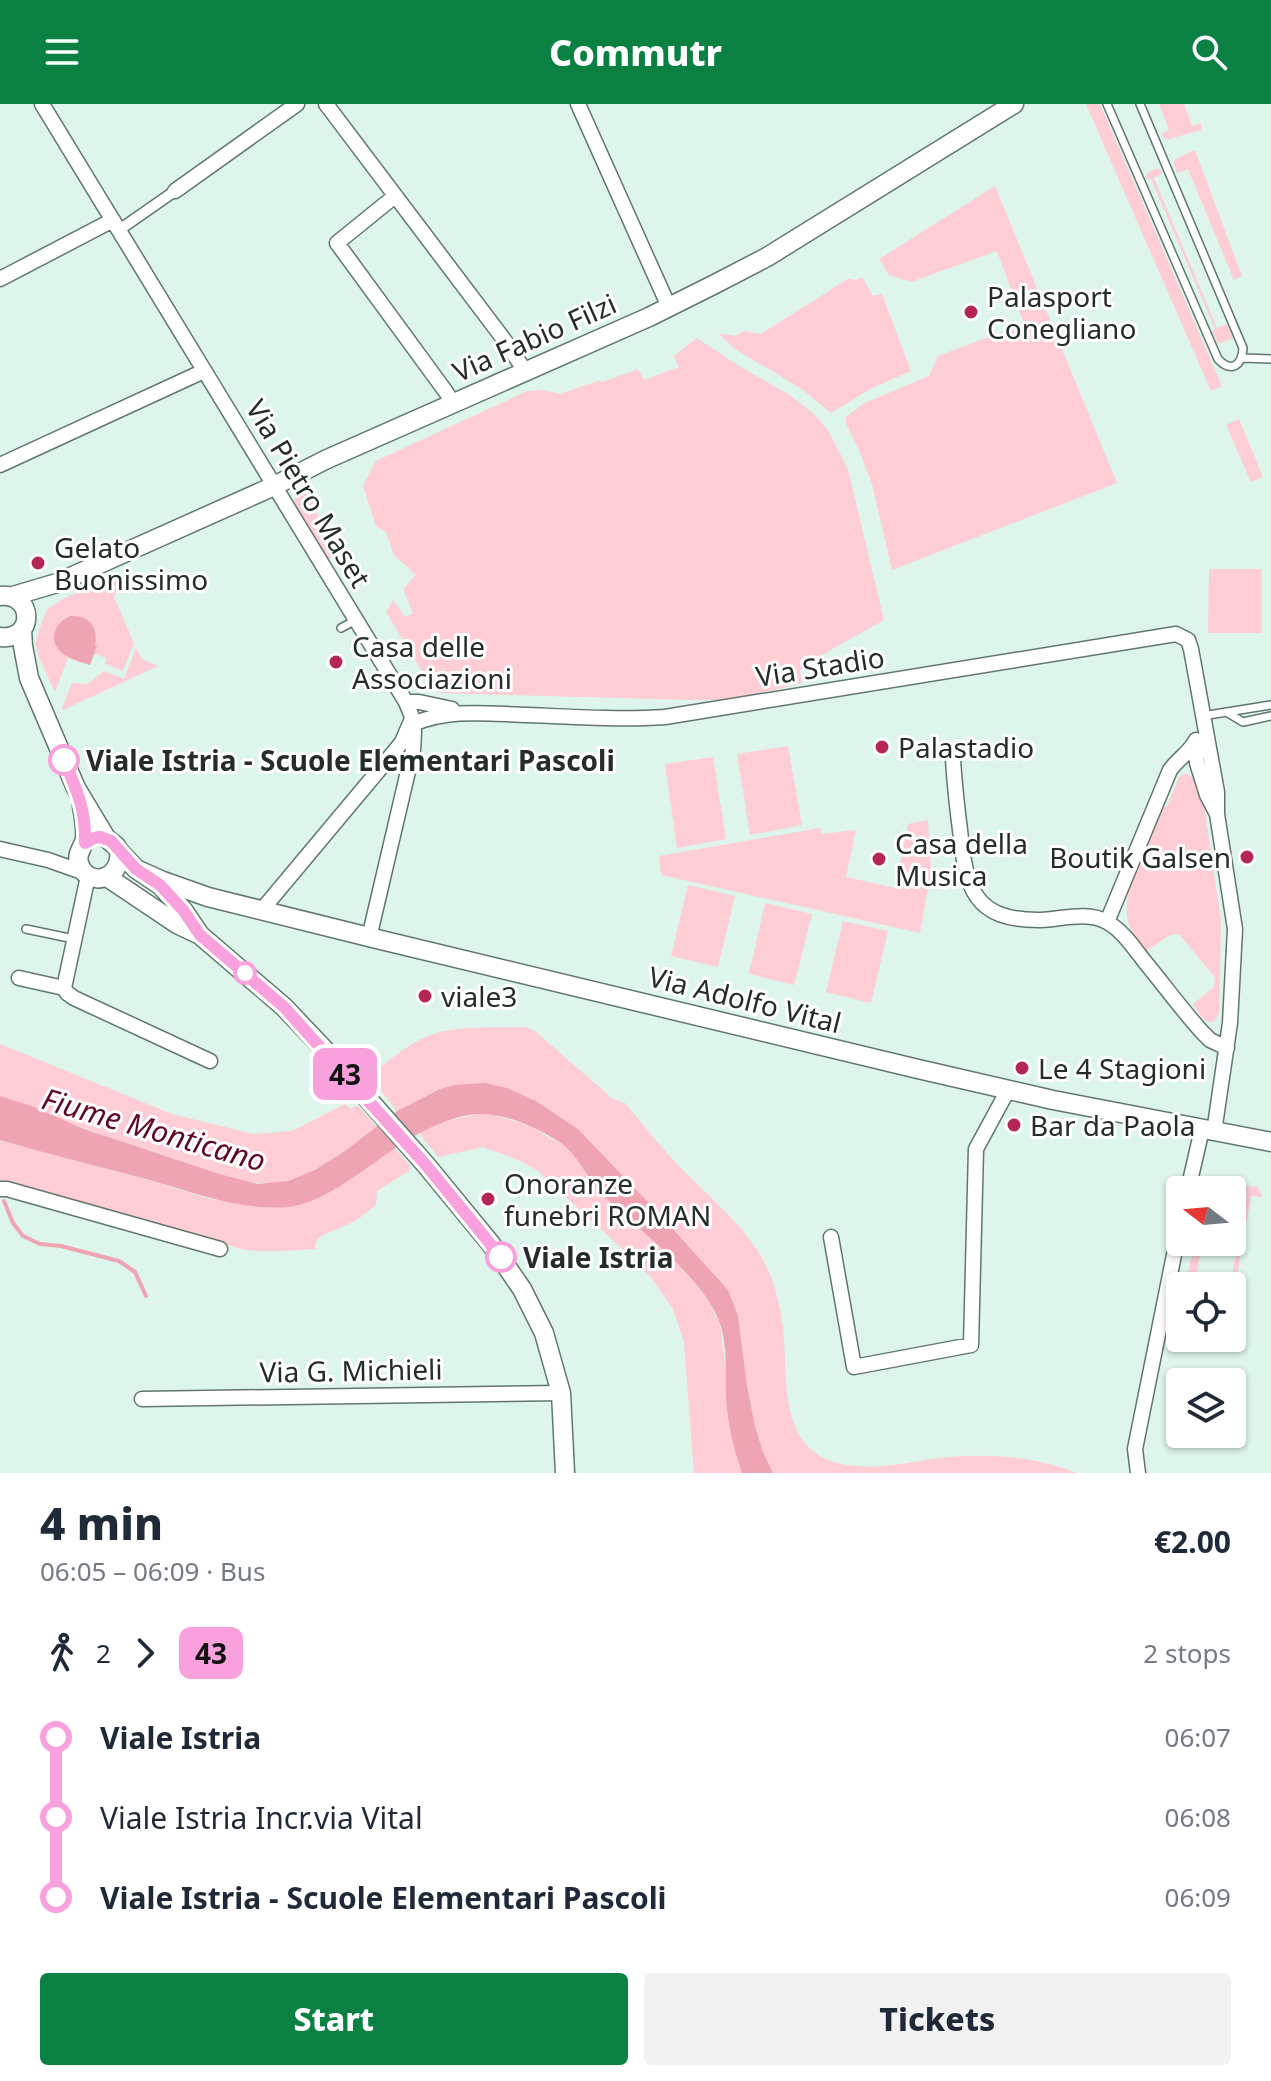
<!DOCTYPE html>
<meta charset="utf-8">
<style>
:root{--surface:#fff;--page:#f2f2f3;--text:#1f2937;--muted:#747a83;--accent:#0b8043}
body{margin:0;font-family:"Noto Sans",sans-serif;background:var(--page);color:var(--text);height:100vh;display:flex;flex-direction:column;font-size:30px;white-space:nowrap}
*{box-sizing:border-box;margin:0}
p{font-size:26px;color:var(--muted)}
.icon{flex:none;width:44px;height:44px;fill:none;stroke:currentColor;stroke-width:2;stroke-linecap:round;stroke-linejoin:round}
.map{position:relative;height:1369px;overflow:hidden}
.side{display:flex;flex-direction:column;background:var(--surface);flex:1}
.side>*{flex:none}
.badge{padding:0 16px;border-radius:12px;font-size:28px;line-height:52px}
.needle{width:52px;rotate:286deg}
.fabs{position:absolute;left:1166px;top:1072px;display:grid;gap:16px}
.fabs a{display:grid;place-items:center;width:80px;height:80px;border-radius:8px;background:var(--surface);box-shadow:0 2px 6px #0004;font-size:40px}
.map>.badge{position:absolute;translate:-50% -50%;box-shadow:0 0 0 4px #fff}
.legs{display:flex;align-items:center;gap:12px;height:88px;padding:0 40px;font-size:26px}
.legs p{margin-inline-start:auto}
.headline{display:flex;align-items:center;justify-content:space-between;height:136px;padding:0 40px}
h1{font-size:44px;font-weight:800;line-height:60px}
.primary-button{display:flex;gap:16px;margin-top:auto;padding:16px 40px}
.primary-button a{flex:1;height:92px;border-radius:8px;background:var(--accent);color:#fff;font-size:32px;font-weight:800;line-height:92px;text-align:center}
.primary-button a+a{background:var(--page);color:var(--text)}
ul{padding:0 40px;list-style:none}
li{display:flex;align-items:center;gap:28px;height:80px;font-size:30px}
li i{display:grid;place-items:center;width:12px;height:100%;margin:0 10px;background:currentColor}
li i::after{content:'';width:20px;height:20px;margin:-10px;border:6px solid;border-radius:50%;background:var(--surface)}
li p{margin-inline-start:auto}
li:first-child i{background:linear-gradient(#0000 50%,currentColor 0)}
li:last-child i{background:linear-gradient(currentColor 50%,#0000 0)}
header{display:flex;justify-content:space-between;align-items:center;height:104px;padding:0 40px;background:var(--accent);color:#fff;font-size:36px;font-weight:800}
.map>svg:first-child{display:block}
.green{fill:#fecdd5}
.water{fill:#efa4b3}
.lines{fill:none;stroke-linecap:round;stroke-linejoin:round}
.stream{stroke:#efa4b3;stroke-width:4}
.service-casing{stroke:#61776d;stroke-width:10}
.pedestrian-casing{stroke:#61776d;stroke-width:13}
.minor-casing{stroke:#61776d;stroke-width:17}
.tertiary-casing{stroke:#61776d;stroke-width:21}
.service{stroke:#fff;stroke-width:7}
.pedestrian{stroke:#fff;stroke-width:10}
.minor{stroke:#fff;stroke-width:14}
.tertiary{stroke:#fff;stroke-width:18}
.line-1-casing{stroke:#fff;stroke-width:18}
.line-1{stroke:#f8a1dd;stroke-width:12}
.poi-dot{fill:#b52656;stroke:#fff;stroke-width:3}
.stop-1-dot{fill:#fff;stroke:#f8a1dd;stroke-width:4}
.labels{text-anchor:middle;dominant-baseline:central;stroke-width:6;stroke-linejoin:round;paint-order:stroke}
.poi-label{font-size:28px;fill:#242d29;stroke:#fff;text-anchor:start}
.street-label{font-size:28px;fill:#242d29;stroke:#fff}
.stop-label{font-size:28px;font-weight:bold;fill:#242d29;stroke:#fff;text-anchor:start}
.water-label{font-size:30px;font-style:italic;fill:#600728;stroke:#fff}
</style>
<header><svg class="icon" aria-label="menu" viewBox="0 0 24 24"><path d="M4 6h16M4 12h16M4 18h16"/></svg>Commutr<svg class="icon" aria-label="search" viewBox="0 0 24 24"><circle cx="10" cy="10" r="6"/><path d="M15 15l6 6"/></svg></header>
<div class="map">
<svg width="1271" height="1369" viewBox="0 0 1271 1369">
<rect width="100%" height="100%" fill="#ddf5ea"/>
<path class="green" d="M1086 0H1100L1222 282 1211 287Z
M1159 0H1184L1192 22 1201 19V26L1166 36 1161 30 1169 26Z
M1195 46 1242 172 1234 176 1188 65 1177 69 1174 61 1175 55Z
M1154 65H1160L1163 69 1154 74 1217 224 1227 220 1233 234 1218 240 1212 227 1215 225 1151 75 1147 76 1146 72 1148 68Z
M995 82 1117 379 892 466 872 380 858 344 846 319V313L865 299 929 272 938 252 1024 220 997 147 911 178 889 171 879 155Z
M862 173 873 192 882 190 911 267 872 284 831 309 802 285 735 245 718 229 735 232 744 227 761 230 848 175 856 176Z
M697 234 739 262 788 290 814 310 828 326 848 365 884 516 804 561 800 567 802 579 734 596H693L438 589 415 556 386 508 393 496 405 513 413 509 403 485 416 471 394 451 386 428 376 422 363 382 376 357 527 287 541 286 560 290 598 277 603 278 638 265 644 276 679 263 674 252Z
M1239 315 1263 373 1251 378 1226 321Z
M306 378 332 451 331 454 328 455C320 446 296 411 295 400 294 390 299 383 306 378Z
M1209 465H1262V529H1208Z
M115 472 119 479 114 493 134 539 123 567 105 560 107 554 94 550 97 543 62 550 68 553 55 588 40 556 35 539C38 532 43 513 46 508 55 495 99 480 115 472Z
M136 544 142 555 158 562 63 606 62 604 72 579 88 580 104 567 124 575Z
M788 642 802 721 750 731 737 650Z
M713 653 726 735 677 744 665 660Z
M1185 669 1192 673 1204 701 1221 817 1219 909 1214 918C1204 920 1198 908 1193 900L1214 883 1215 873 1179 830 1170 831 1145 848C1139 839 1132 830 1129 821 1118 787 1149 735 1163 703L1167 702 1179 673Z
M928 716 931 767 920 829 661 771 659 752 820 724 822 730 856 726 846 773 895 784 908 720Z
M688 781 735 792 718 863 671 852Z
M765 799 812 810 794 881 749 870Z
M843 817 888 827 871 899 826 888Z
M525 923 535 927 613 995 625 999C642 1019 658 1040 676 1059 712 1097 758 1130 774 1181 779 1199 783 1217 784 1235 787 1277 781 1339 831 1357 866 1369 903 1359 939 1354 986 1349 1033 1352 1077 1369H773L763 1348 755 1322 747 1282 738 1212 612 1062 578 1025 536 997 507 984 440 985 397 1007 369 972C387 958 405 942 426 933 456 920 492 925 525 923Z
M0 940 172 1010 253 1030 292 1027 345 1000 351 1005 355 1002 359 1003 377 1023C350 1043 321 1069 288 1077 250 1086 210 1067 174 1055 145 1045 115 1036 86 1025 57 1015 29 1002 0 992Z
M488 1009 530 1022 569 1045 585 1065 691 1174 709 1198 720 1221 736 1350 742 1369H694L684 1238 673 1205 651 1173 620 1143 537 1066 518 1056 483 1043 438 1053 419 1029C442 1017 463 1012 488 1009Z
M0 1036 148 1076 210 1095 245 1101 339 1082 395 1044 410 1062 409 1067 377 1087 376 1101 357 1116 321 1132 316 1137 315 1145C291 1146 246 1152 225 1139L0 1079Z
M1242 1081 1258 1083 1262 1091V1093L1251 1092 1236 1177 1246 1179 1242 1186H1233L1232 1182H1223L1220 1174 1231 1176 1247 1091 1237 1088Z
M1195 1138H1210L1213 1144 1202 1142 1194 1182H1185Z"/>
<path class="water" d="M70 512C89 511 99 523 95 541L97 542 90 561C81 558 68 555 61 548 47 535 56 518 70 512Z
M485 979 507 984 536 997 578 1025 661 1112 728 1186 738 1212 747 1282 755 1322 763 1348 773 1369H742C735 1349 729 1326 727 1304 724 1277 729 1246 720 1220 704 1173 638 1126 603 1091 583 1070 579 1048 551 1033 524 1017 490 1004 459 1013 435 1020 414 1031 394 1045 364 1065 324 1099 288 1103 239 1107 193 1088 146 1075 98 1062 48 1050 0 1036V992L34 1003 84 1025 219 1070 258 1080 288 1077 315 1066 345 1047 397 1007 440 985 455 981Z"/>
<g class="lines">
<path class="stream" d="M4 1097 13 1119 23 1132 40 1140 61 1142 119 1157 135 1168 146 1192"/>
<g class="service-casing">
<path id="service" d="M1107 0 1218 255C1231 269 1242 262 1243 244L1140 0
M1243 254 1271 255
M341 524 356 516
M1228 609 1243 618 1271 612
M1202 612 1271 601
M26 825 74 835"/>
</g>
<g class="pedestrian-casing">
<path id="pedestrian" d="M119 126 175 87"/>
</g>
<g class="minor-casing">
<path id="minor" d="M42 0 406 598 412 613 414 628 413 646 369 834
M326 0 505 237 525 267
M578 0 669 203
M175 87 297 0
M395 92 337 139 446 288 453 299
M0 175 113 116
M0 361 204 267
M406 598H419L452 605
M413 620C451 604 489 610 529 611 574 613 620 616 665 613L1176 530 1188 536 1191 545 1217 688V710
M1195 640 1197 659 1207 691 1217 710 1235 825 1230 919 1214 1028
M953 653C954 678 957 702 960 726 966 784 973 817 1041 816 1062 815 1088 807 1107 818 1123 827 1134 844 1145 858 1164 881 1182 906 1203 929L1210 936 1227 944
M0 745 48 756 85 769
M261 807 394 648 402 638 411 617
M1107 818 1170 666C1178 655 1191 647 1196 636
M19 874 64 884 88 772
M64 884 67 889 74 894 210 957
M0 1085H7L220 1145
M1188 1086 1202 1025
M831 1133 854 1263 971 1241 976 1045 1008 986
M142 1295 561 1289
M1138 1369 1135 1345 1180 1121"/>
</g>
<g class="tertiary-casing">
<path id="tertiary" d="M0 492C35 489 35 537 0 533
M13 492 57 479 274 382 325 356 649 213 715 180 767 153 1014 0
M22 526 23 542 29 574 76 684 106 734 116 742 119 747 136 765 160 781 183 806 200 831 284 903 323 944 426 1061 491 1140 522 1185 544 1229 561 1289 565 1369
M82 702C84 713 86 724 85 735 83 744 76 749 79 759 87 785 123 776 119 747
M136 765 163 777 208 793 381 836 918 965 1053 996 1271 1038
M107 773 177 820 198 830"/>
</g>
<use href="#service" class="service"/>
<use href="#pedestrian" class="pedestrian"/>
<use href="#minor" class="minor"/>
<use href="#tertiary" class="tertiary"/>
</g>
<g class="lines">
<g class="line-1-casing">
<path id="line-1" d="M64 656C77 687 86 705 85 739L94 734 100 733 111 737 136 765 160 781 183 806 200 831 284 903 426 1061 501 1153"/>
</g>
<use href="#line-1" class="line-1"/>
</g>
<g class="poi-dot">
<circle cx="971" cy="208" r="8"/>
<circle cx="38" cy="459" r="8"/>
<circle cx="336" cy="558" r="8"/>
<circle cx="882" cy="643" r="8"/>
<circle cx="1247" cy="753" r="8"/>
<circle cx="879" cy="755" r="8"/>
<circle cx="425" cy="892" r="8"/>
<circle cx="1022" cy="964" r="8"/>
<circle cx="1014" cy="1021" r="8"/>
<circle cx="488" cy="1095" r="8"/>
</g>
<g class="stop-1-dot">
<circle cx="64" cy="656" r="14"/>
<circle cx="245" cy="869" r="10"/>
<circle cx="501" cy="1153" r="14"/>
</g>
<g class="labels">
<g class="poi-label">
<text x="987" y="192">Palasport<tspan x="987" dy="32">Conegliano</tspan></text>
<text x="54" y="443">Gelato<tspan x="54" dy="32">Buonissimo</tspan></text>
<text x="352" y="542">Casa delle<tspan x="352" dy="32">Associazioni</tspan></text>
<text x="898" y="643">Palastadio</text>
<text x="895" y="739">Casa della<tspan x="895" dy="32">Musica</tspan></text>
<text x="1231" y="753" text-anchor="end">Boutik Galsen</text>
<text x="441" y="892">viale3</text>
<text x="1038" y="964">Le 4 Stagioni</text>
<text x="1030" y="1021">Bar da Paola</text>
<text x="504" y="1079">Onoranze<tspan x="504" dy="32">funebri ROMAN</tspan></text>
</g>
<g class="street-label">
<text transform="translate(534 233) rotate(-24)">Via Fabio Filzi</text>
<text transform="translate(309 389) rotate(59)">Via Pietro Maset</text>
<text transform="translate(820 562) rotate(-9)">Via Stadio</text>
<text transform="translate(745 895) rotate(14)">Via Adolfo Vital</text>
<text transform="translate(351 1266) rotate(-1)">Via G. Michieli</text>
</g>
<g class="stop-label">
<text x="86" y="656">Viale Istria - Scuole Elementari Pascoli</text>
<text x="523" y="1153">Viale Istria</text>
</g>
<g class="water-label">
<text transform="translate(154 1025) rotate(16)">Fiume Monticano</text>
</g>
</g>
</svg>
<div class="fabs">
<a><svg class="needle" viewBox="-14 -14 28 28"><path d="M0-13l5 13h-10z" fill="#e53935"/><path d="M0 13l5-13h-10z" fill="#747a83"/></svg></a>
<a><svg class="icon" aria-label="locate" viewBox="0 0 24 24"><circle cx="12" cy="12" r="6"/><path d="M12 2v4M12 18v4M2 12h4M18 12h4"/></svg></a>
<a><svg class="icon" aria-label="layers" viewBox="0 0 24 24"><path d="M12 4l9 5-9 5-9-5zM3 14l9 5 9-5"/></svg></a>
</div>
<b class="badge" style="left:345px;top:970px;background:#f8a1dd;color:#111">43</b>
</div>
<section class="side">
<div class="headline"><div><h1>4 min</h1><p>06:05 – 06:09 · Bus</p></div><b>€2.00</b></div>
<div class="legs"><svg class="icon" aria-label="walk" viewBox="0 0 24 24"><circle cx="13" cy="4" r="2"/><path d="M13 8l-2 6 4 7M11 14l-3 7M7 12l3-4h3l4 4"/></svg>2<svg class="icon" aria-label="forward" viewBox="0 0 24 24"><path d="M9 5l7 7-7 7"/></svg><b class="badge" style="background:#f8a1dd;color:#111">43</b><p>2 stops</p></div>
<ul>
<li><i style="color:#f8a1dd"></i><b>Viale Istria</b><p>06:07</p></li>
<li><i style="color:#f8a1dd"></i><span>Viale Istria Incr.via Vital</span><p>06:08</p></li>
<li><i style="color:#f8a1dd"></i><b>Viale Istria - Scuole Elementari Pascoli</b><p>06:09</p></li>
</ul>
<div class="primary-button"><a>Start</a><a>Tickets</a></div>
</section>
